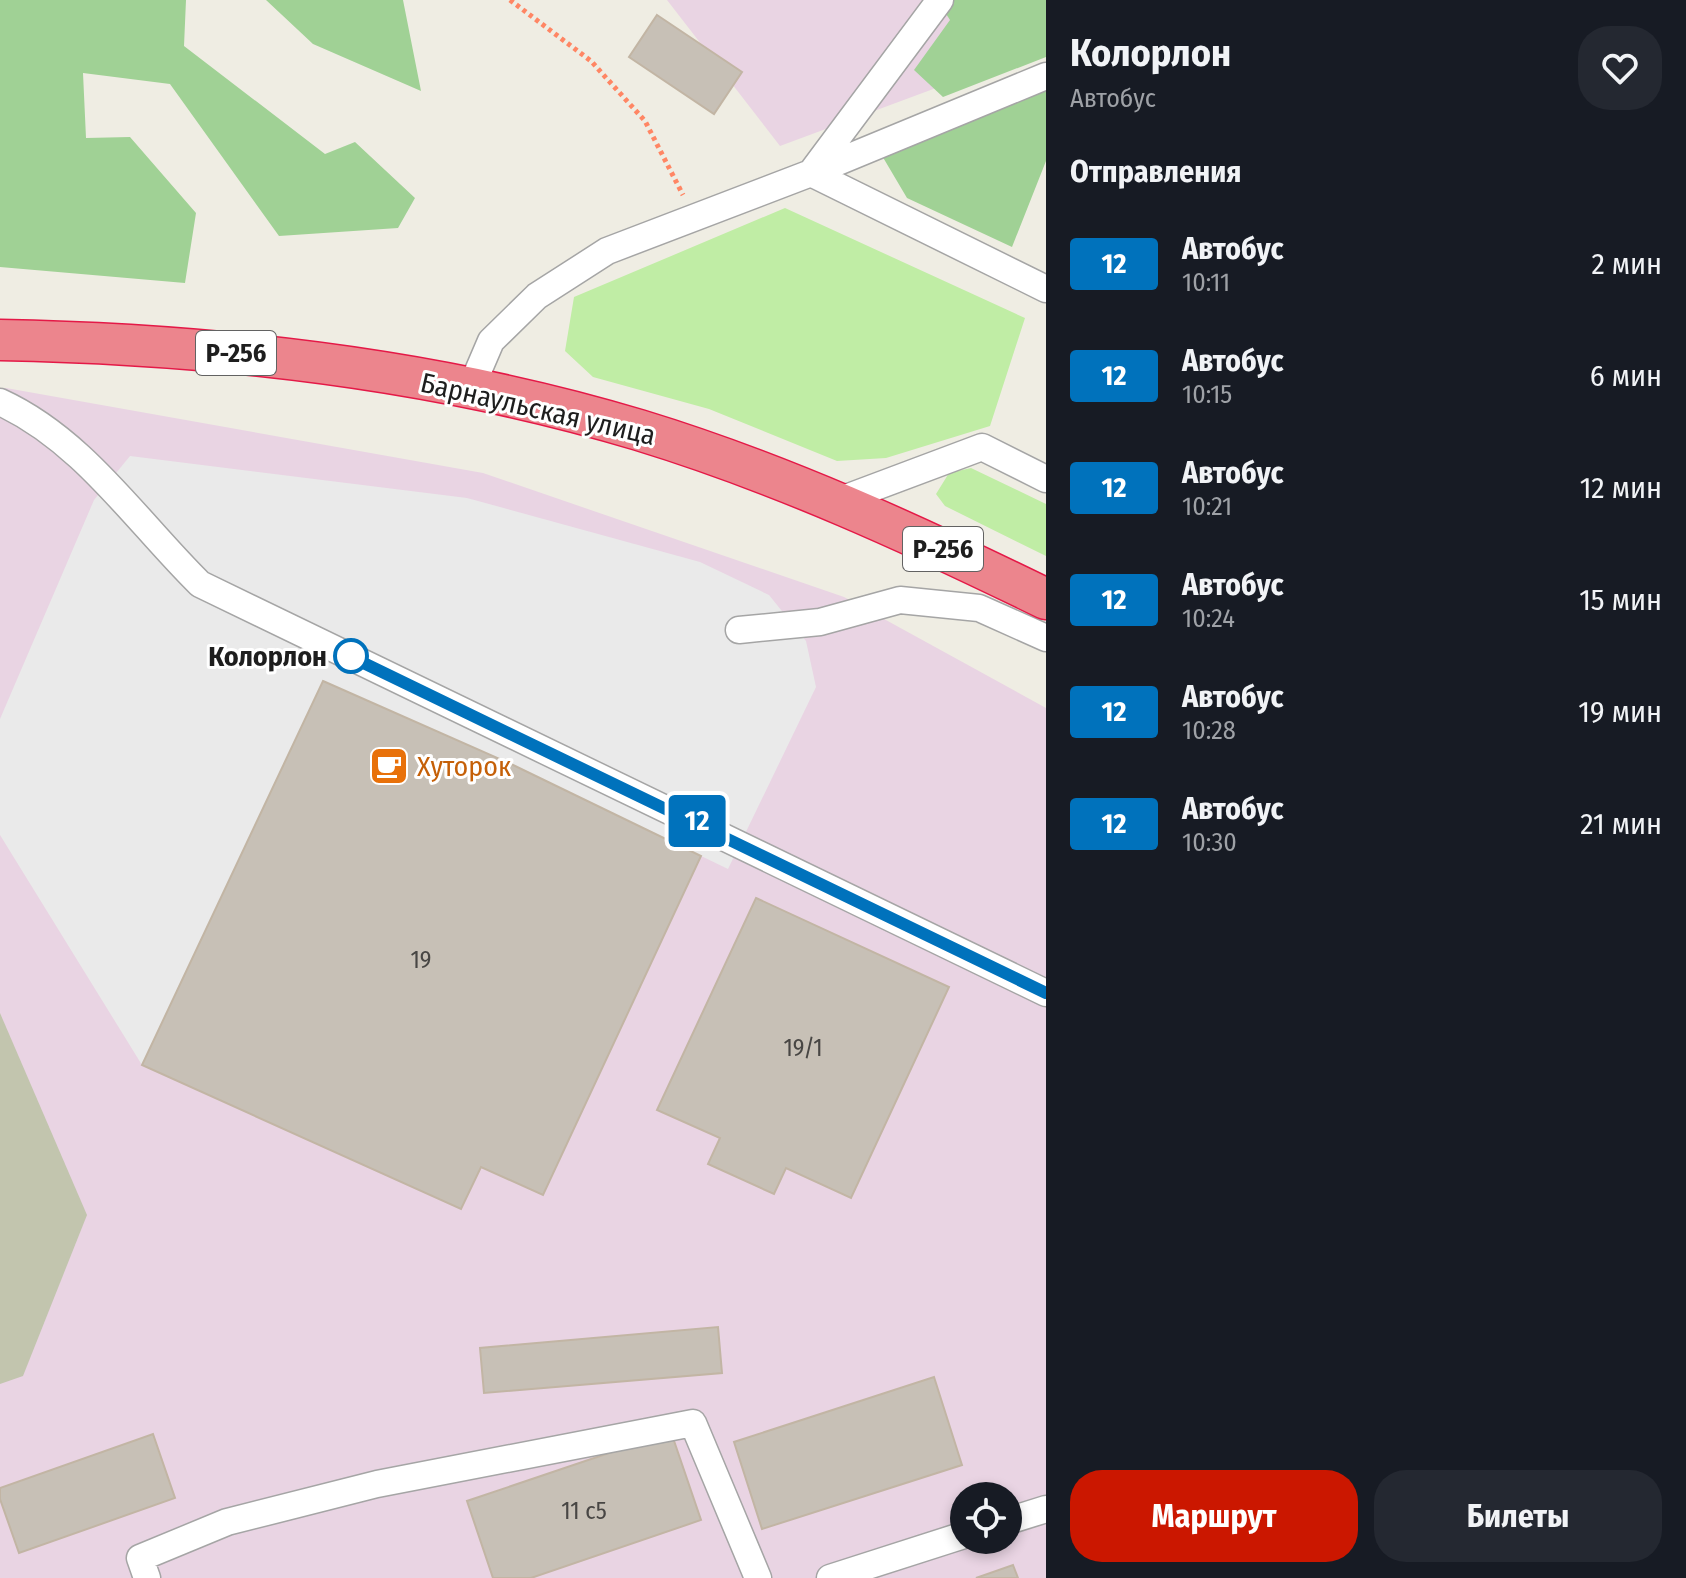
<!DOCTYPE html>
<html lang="ru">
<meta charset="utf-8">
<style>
:root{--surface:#171b24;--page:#242831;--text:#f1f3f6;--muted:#9ea1a6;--accent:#cb1700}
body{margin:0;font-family:"Fira Sans Condensed",sans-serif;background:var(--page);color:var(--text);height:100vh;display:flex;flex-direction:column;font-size:30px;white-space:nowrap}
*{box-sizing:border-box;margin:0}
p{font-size:26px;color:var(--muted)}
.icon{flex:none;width:44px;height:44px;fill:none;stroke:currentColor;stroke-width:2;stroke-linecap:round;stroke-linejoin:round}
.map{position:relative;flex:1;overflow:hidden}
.side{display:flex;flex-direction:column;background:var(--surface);width:640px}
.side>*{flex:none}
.badge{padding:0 16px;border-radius:6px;font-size:28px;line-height:52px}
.controls{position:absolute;left:950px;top:1482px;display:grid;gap:16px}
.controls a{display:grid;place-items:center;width:72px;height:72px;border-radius:50%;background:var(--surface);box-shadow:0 4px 12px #0003;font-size:40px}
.map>.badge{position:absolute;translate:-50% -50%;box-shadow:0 0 0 4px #fff}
h2{padding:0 24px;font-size:30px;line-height:72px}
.round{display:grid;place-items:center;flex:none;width:84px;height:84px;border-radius:32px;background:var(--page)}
.headline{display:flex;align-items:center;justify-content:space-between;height:136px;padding:0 24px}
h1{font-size:38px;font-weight:700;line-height:60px}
.action{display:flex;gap:16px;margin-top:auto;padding:16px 24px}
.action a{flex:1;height:92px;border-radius:32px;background:var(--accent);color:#fff;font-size:32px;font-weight:700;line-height:92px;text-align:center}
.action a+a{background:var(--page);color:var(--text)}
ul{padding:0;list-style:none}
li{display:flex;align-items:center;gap:24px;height:112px;padding:0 24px}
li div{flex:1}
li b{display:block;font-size:30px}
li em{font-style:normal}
li .badge{min-width:88px;font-weight:700;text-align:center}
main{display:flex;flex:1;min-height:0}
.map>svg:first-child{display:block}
.industrial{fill:#e9d4e3;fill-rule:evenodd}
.construction{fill:#c2c5ae}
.grass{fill:#c0eda5}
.forest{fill:#a0d195}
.parking{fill:#eaeaea}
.building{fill:#c7c0b6;stroke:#c2b5a4;stroke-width:2}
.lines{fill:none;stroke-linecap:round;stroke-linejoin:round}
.minor-casing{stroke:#a5a5a5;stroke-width:29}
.highway-casing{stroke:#e41947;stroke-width:43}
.path{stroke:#ff8664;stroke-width:5;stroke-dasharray:4 4;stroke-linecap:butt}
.minor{stroke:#fff;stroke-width:26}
.highway{stroke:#ec858d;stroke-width:40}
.line-casing{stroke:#fff;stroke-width:18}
.line{stroke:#0072bc;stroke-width:12}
.stop-dot{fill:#fff;stroke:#0072bc;stroke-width:4}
.labels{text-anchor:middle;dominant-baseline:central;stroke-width:6;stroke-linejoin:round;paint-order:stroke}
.number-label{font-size:24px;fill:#484644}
.shield{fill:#fff;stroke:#626262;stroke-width:2}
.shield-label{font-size:26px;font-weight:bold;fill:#1e1e1e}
.street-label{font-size:28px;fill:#1e1e1e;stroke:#fff}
.stop-label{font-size:28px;font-weight:bold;fill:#1e1e1e;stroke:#fff;text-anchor:end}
.food-label{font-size:28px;fill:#c56008;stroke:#fff;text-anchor:start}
</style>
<main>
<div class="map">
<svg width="1046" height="1578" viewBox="0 0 1046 1578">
<rect width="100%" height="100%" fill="#efede3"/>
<path class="industrial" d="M667 0H1046V47L780 146Z
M6 388 483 473 844 597 1046 708V1578H0V389ZM964 1496H1008V1540H964Z"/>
<path class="construction" d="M0 1013 87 1215 23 1376 0 1384Z"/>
<path class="grass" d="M785 208 1025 318 990 426 886 458 837 461 709 409 593 377 565 351 574 297Z
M971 468 1046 504V556L945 506 936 494 949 473Z"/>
<path class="forest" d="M0 0H186L184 46 325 154 355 142 415 198 398 228 279 236 170 84 83 73 86 138 130 137 196 213 185 283 0 267Z
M266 0H403L421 91 313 44Z
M937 0H1046V57L943 97 914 70 950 20Z
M1046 88V161L1012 247 907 198 881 154Z"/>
<path class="parking" d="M130 456 467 498 700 562 769 595 806 641 816 687 728 869 511 764 323 681 142 1065 0 835V719L94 500Z"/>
<path class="building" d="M657 15 742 72 714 114 629 57Z
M323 681 511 764 701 856 543 1195 481 1167 461 1209 142 1065Z
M756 898 949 987 851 1198 786 1168 774 1194 708 1164 720 1138 657 1110Z
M718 1327 722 1373 484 1393 480 1348Z
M934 1377 962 1465 762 1529 734 1442Z
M671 1432 701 1520 531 1578H493L467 1501Z
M153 1434 175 1498 19 1553 0 1499V1488Z
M1013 1565 1018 1578H976Z"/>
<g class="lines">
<g class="minor-casing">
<path id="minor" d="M940 0 811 173 1046 289
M470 390 491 341 537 296 607 251 811 173 1046 76
M0 402C83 440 136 521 200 584L1046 993
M838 501 982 447 1046 479
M739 630 820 622 900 600 979 608 1046 638
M1008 1521 1046 1509
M147 1578 140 1558 227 1522 377 1484 693 1423 758 1578
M830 1578 964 1535"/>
</g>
<g class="highway-casing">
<path id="highway" d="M0 340C214 344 433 368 639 430 780 473 913 534 1046 599"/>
</g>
<path class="path" d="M510 0 591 61 645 121 683 195"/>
<use href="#minor" class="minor"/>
<use href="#highway" class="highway"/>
</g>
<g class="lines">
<g class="line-casing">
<path id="line" d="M345 654 1046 993"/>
</g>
<use href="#line" class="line"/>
</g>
<defs>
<g id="cafe-square" transform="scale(2)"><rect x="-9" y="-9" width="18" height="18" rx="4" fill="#e8710a" stroke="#fff"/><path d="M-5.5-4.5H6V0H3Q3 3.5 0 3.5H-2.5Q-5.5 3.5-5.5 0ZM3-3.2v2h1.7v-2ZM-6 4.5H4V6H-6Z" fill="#fff"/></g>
</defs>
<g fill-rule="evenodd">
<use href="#cafe-square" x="389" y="766"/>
</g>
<circle class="stop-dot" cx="351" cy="656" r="16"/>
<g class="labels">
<g class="number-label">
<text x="421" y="960">19</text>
<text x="803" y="1048">19/1</text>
<text x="584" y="1511">11 с5</text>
</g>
<g class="shield">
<rect x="196" y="331" width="80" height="44" rx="6"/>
<rect x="903" y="527" width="80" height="44" rx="6"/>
</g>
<g class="shield-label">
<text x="236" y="353">Р-256</text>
<text x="943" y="549">Р-256</text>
</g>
<g class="street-label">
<text transform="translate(538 409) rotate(13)">Барнаульская улица</text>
</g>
<g class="stop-label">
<text x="327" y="656">Колорлон</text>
</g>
<g class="food-label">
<text x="417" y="766">Хуторок</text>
</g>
</g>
</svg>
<div class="controls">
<a><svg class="icon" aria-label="locate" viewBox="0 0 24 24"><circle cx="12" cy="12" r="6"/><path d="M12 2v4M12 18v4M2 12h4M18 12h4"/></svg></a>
</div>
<b class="badge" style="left:697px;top:821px;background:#0072bc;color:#fff">12</b>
</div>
<section class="side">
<div class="headline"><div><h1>Колорлон</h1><p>Автобус</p></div><a class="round"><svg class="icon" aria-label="heart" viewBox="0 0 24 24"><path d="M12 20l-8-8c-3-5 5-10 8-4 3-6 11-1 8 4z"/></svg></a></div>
<h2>Отправления</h2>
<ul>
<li><span class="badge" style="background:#0072bc;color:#fff">12</span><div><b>Автобус</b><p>10:11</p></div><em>2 мин</em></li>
<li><span class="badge" style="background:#0072bc;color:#fff">12</span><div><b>Автобус</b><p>10:15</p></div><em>6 мин</em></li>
<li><span class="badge" style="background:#0072bc;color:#fff">12</span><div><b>Автобус</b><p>10:21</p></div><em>12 мин</em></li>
<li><span class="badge" style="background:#0072bc;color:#fff">12</span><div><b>Автобус</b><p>10:24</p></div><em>15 мин</em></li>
<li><span class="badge" style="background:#0072bc;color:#fff">12</span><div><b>Автобус</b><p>10:28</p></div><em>19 мин</em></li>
<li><span class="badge" style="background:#0072bc;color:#fff">12</span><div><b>Автобус</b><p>10:30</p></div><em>21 мин</em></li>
</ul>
<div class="action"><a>Маршрут</a><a>Билеты</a></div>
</section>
</main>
